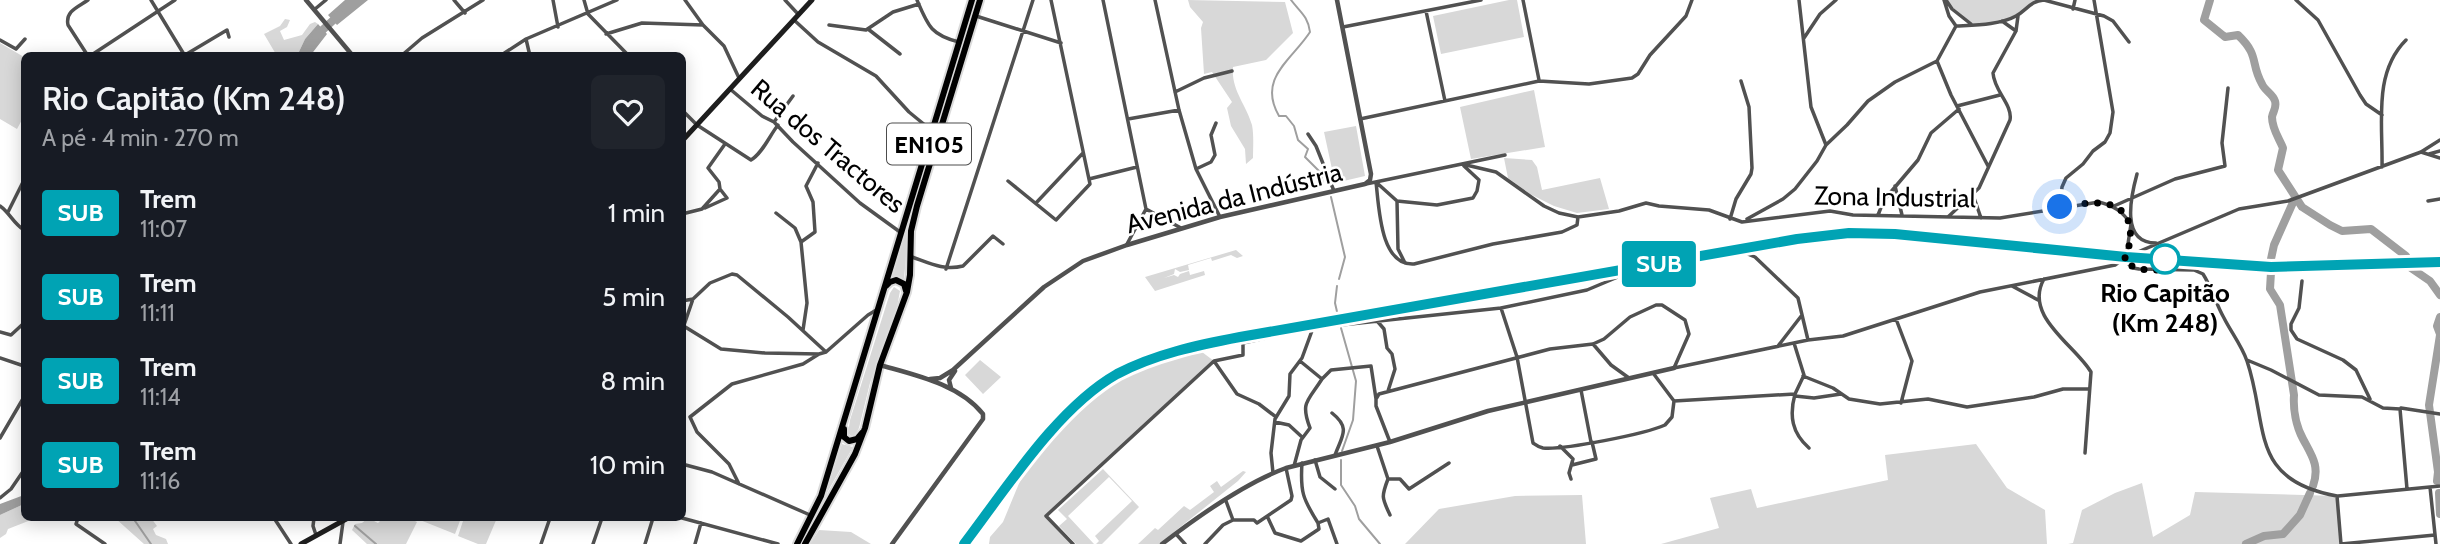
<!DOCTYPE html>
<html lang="pt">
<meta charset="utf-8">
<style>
:root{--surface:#171b24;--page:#20242c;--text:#f1f3f6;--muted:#9ea1a6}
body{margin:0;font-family:Cabin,sans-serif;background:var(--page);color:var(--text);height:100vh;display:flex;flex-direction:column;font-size:26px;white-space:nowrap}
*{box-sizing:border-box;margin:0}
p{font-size:23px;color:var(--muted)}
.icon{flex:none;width:38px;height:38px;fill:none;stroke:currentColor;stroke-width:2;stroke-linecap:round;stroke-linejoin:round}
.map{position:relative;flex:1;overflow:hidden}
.details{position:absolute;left:21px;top:52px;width:665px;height:469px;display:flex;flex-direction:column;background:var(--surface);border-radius:10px;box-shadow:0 4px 18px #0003}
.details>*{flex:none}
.badge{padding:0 14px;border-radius:5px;font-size:24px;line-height:46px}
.you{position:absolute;width:35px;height:35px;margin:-18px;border:5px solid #fff;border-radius:50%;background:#1a73e8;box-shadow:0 0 0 10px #1a73e833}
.map>.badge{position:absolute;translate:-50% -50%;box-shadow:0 0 0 4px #fff}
.round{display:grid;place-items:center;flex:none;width:74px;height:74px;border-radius:10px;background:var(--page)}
.headline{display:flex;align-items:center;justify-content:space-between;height:119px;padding:0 21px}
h1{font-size:33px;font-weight:600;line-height:52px}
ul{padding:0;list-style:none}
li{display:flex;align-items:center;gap:21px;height:84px;padding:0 21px}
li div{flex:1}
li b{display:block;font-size:26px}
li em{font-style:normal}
li .badge{min-width:77px;font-weight:700;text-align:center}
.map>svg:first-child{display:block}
.green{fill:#d8d8d8}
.water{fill:#9f9f9f}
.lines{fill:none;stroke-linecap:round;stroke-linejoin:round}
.stream{stroke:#9f9f9f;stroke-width:2}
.river{stroke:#9f9f9f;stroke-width:8}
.primary-casing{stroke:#dbdbdb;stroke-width:10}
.minor{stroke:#515151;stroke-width:3.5}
.tertiary{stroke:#515151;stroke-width:4.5}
.secondary{stroke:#1e1e1e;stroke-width:5}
.primary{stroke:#000;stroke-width:6}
.rail-casing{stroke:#000;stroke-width:4.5}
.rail{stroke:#fff;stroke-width:2;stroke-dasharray:5;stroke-linecap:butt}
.line-casing{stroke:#fff;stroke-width:16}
.line{stroke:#00a3b4;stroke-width:10}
.walk{stroke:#000;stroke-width:7;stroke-dasharray:0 12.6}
.stop-dot{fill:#fff;stroke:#00a3b4;stroke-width:3.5}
.labels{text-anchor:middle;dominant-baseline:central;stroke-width:5;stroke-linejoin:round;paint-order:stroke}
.shield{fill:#fff;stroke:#4c4c4c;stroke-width:2}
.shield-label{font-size:24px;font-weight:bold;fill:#000}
.street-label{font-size:26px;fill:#000;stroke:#fff}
.stop-label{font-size:26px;font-weight:bold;fill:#000;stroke:#fff}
</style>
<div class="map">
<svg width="2440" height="544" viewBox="0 0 2440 544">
<rect width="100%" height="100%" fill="#fff"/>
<path class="green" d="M1188 0 1285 2 1293 33 1266 60 1233 67C1231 90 1246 104 1252 125 1254 135 1253 148 1253 158L1246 164 1245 149 1231 126 1227 108 1232 102 1212 72 1204 74 1201 28 1203 22 1190 7Z
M1509 0H1517L1524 37 1441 54 1433 16Z
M1946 0H2037C2013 20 2003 21 1973 25L1961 17Z
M285 19 290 20 287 27 280 31 284 40 302 35 310 24 315 22 318 24 305 39 297 56H277L264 34 280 26Z
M0 43 24 57V116L17 129 0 119Z
M1534 90 1545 147 1471 159 1460 107Z
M1356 126 1365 176 1335 183 1324 132Z
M1504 158 1532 160 1537 167 1542 190 1600 178 1609 209 1577 213 1554 206 1530 194 1508 178Z
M909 220 904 280 892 278Z
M1236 250 1243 256 1237 258 1231 255 1212 261 1211 258 1188 265 1189 270 1180 272 1175 269 1174 274 1164 278 1174 275 1178 277 1180 274 1189 271 1190 275 1204 271 1205 275 1155 291 1145 277Z
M894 287 900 291 897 307 870 383 859 428 855 435 851 436 848 433 850 420 890 293Z
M1191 352H1202L1214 361 1047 516 1073 544H989L990 537 1003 522 1020 481 1048 443 1088 400 1138 370Z
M980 360 1001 377 983 394 965 375Z
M842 444 853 447 823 500Z
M1976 444 2007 488 2045 510 2047 544H1661L1719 528 1710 498 1751 489 1757 508 1888 480 1885 455Z
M1103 469 1139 507 1102 544H1096L1099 541 1095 536 1132 501 1109 477 1068 516 1094 544H1076L1059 526 1067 519 1058 510Z
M1243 471 1246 472 1238 481 1159 544H1138L1155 528 1158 530 1184 506 1190 510 1214 492 1210 486 1217 481 1221 487Z
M2142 483 2153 537 2190 515 2195 492 2337 496 2341 544H2068L2073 543 2082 510 2115 493Z
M1582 495 1586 544H1405L1439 509 1515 496Z
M24 504V518H36L8 529 6 534 0 538V515Z
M115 518H151L157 526 153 529 156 535 166 539 168 544H144Z
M368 518 378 523 383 518H409L417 522 406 544H367L352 530 355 524 362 523Z
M415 518H461L455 534Z
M464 518H497L486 544H478L458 536Z
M819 530 851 532 871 544H810Z"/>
<path class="water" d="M345 0H368L337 25 328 15Z
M318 24 327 34 310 56H297L305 39Z
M24 495V504L0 515V504Z"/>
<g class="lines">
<path class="stream" d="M1291 0C1300 12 1308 16 1310 32 1292 60 1257 78 1279 116H1286L1294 126 1298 140 1308 149 1305 157 1321 173 1323 185
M1331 197 1345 257 1339 279
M1337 286 1335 303 1338 316
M1341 328 1356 381 1353 420 1342 451
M1341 460V485L1355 506 1359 519 1380 544
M133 518 151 544
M355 526 376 544"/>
<path class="river" d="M2210 0 2204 20 2225 37 2238 35C2260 56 2250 63 2262 84 2265 91 2273 94 2275 101 2277 108 2273 111 2272 117 2272 129 2279 138 2283 148L2278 170 2302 207 2330 225 2342 231 2371 229 2406 256
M316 36 340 14
M2271 259 2274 245 2295 198
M2411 268 2430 281 2440 295
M2271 272 2270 289 2280 305 2294 395C2293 409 2296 426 2303 439 2312 456 2320 466 2313 486
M2440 317 2437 326 2440 334
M2437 481 2438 472 2429 405 2440 335
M2439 493 2440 514
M2246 544 2264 536 2283 534 2300 515 2310 493"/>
<g class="primary-casing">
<path id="primary" d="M886 286 890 282 896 280 904 284 906 291
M844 429V437L849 441 857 439 862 433
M797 544 821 496 972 0
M805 544 855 454 865 428 880 365 907 292 910 275 911 231 917 206 980 0"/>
</g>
<path class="minor" d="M151 0 185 56
M454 0 465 13
M553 0 558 27
M584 0 588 14 629 56
M685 0 703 25 724 46 739 78
M785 0 798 14
M917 0C928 26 931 35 959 42
M1103 0 1146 209 1127 244
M1155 0 1179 110 1196 169 1220 217
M1523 0 1539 80
M1799 0 1811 107 1826 145
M1944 0 1949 16 1956 26
M1946 0 1952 9 1971 24
M2296 0 2318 20 2360 95 2366 104 2382 115
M315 9 326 0
M2073 9 2075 0
M1426 11 1445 101
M976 16 1061 43
M794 20 818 42 876 76 909 112 931 130
M2002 21 2016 31
M829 25 866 30 893 12 919 4
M1343 27 1481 0
M868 29 900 54
M606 34 642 23 703 25
M1804 38 1820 14 1836 0
M526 39 530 56
M0 40 16 49 25 39
M185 55 227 30 229 37
M88 56 68 25C65 11 78 7 88 0
M90 56 175 0
M401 56 422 38 483 0
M500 56 526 39 617 0
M1937 61 1951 95 1988 166
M730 89 762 116 774 122 793 142 860 203 900 232
M1175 92 1204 78 1232 71
M1957 106 2000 95
M682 110 697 125 751 160C762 154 770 135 778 125
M1128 119 1179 110
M1360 119 1539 81 1589 84 1632 78 1638 74 1650 55 1686 16 1692 0
M774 122 793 96
M1308 134 1316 146 1334 191
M2421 152 2440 158
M2429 154 2440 151
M1462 164 1496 172 1544 206 1559 213 1578 217 1619 211 1646 203 1659 206 1709 210 1742 222 1830 211 1853 215 2000 218 2099 202C2114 206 2122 211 2131 224L2126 257
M2382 167C2383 123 2373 73 2406 40
M1196 169 1211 162 1215 155 1211 135 1216 123
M2137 174C2131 196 2120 243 2156 243
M1089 179 1137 167
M1008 181 1056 220 1090 184 1051 0
M1376 182C1379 207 1380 266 1414 264L1493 244 1562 232 1577 225 1578 217
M1377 183 1397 201
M1366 184 1505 155
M1895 186 1902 215
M1973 195 1981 218
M2428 201 2440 199
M1036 203 1083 153
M0 206C10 213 13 223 24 230
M2114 206 2175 179 2225 166 2222 143 2228 88
M2060 207 2062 187 2066 178 2083 164 2093 151 2105 142 2110 133 2113 112 2094 0
M705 208 727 198 720 189
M1146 209 1181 228
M8 212 24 180
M776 213 795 228 801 242 807 303 803 330
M682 214 702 209 720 189 719 182 708 168 725 144
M1878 215 1884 200 1918 160 1931 133 1959 109
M1949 216 1979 188 2010 120C2013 105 1994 91 1993 73L2016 31 2018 16
M1730 219 1736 199 1751 174 1752 168 1749 107 1741 81
M1747 219 1783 199 1795 189 1817 161 1826 145 1847 125 1868 101 1895 82 1937 61 1956 26C1974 25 2000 25 2016 16 2027 10 2030 1 2044 0L2104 16 2113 21 2129 42
M801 242 815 232 813 202 806 186 818 163
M912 257C929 263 944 271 963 266L993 236 1003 244
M2124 260 2133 268 2139 269 2194 270 2203 274C2212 288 2216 304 2224 318 2231 332 2242 346 2247 361 2269 426 2248 480 2337 496L2341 544
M1405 263 1398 249 1397 201 1437 205 1473 198 1477 191 1479 180 1464 166
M946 269 1033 0
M2044 279C2023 316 2075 345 2091 372L2085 453
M2302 281 2299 308 2291 324V330L2297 339 2343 360 2356 370 2370 399
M2012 286 2038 300
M682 301 693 299
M1501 308 1517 357 1533 443C1537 446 1538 447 1543 448 1564 450 1645 434 1665 425L1672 417 1674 401 1653 373
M1896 319 1912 361 1901 403
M1378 322 1384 329 1387 348 1392 354 1395 369 1388 391
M682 325 721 349 765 353 819 354 826 352 868 315 878 309
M683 328 693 299 710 283 732 274 737 275 788 317 826 352
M0 332 11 335 24 323
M1593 344 1611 365 1629 378
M1778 346 1802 315
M0 358 24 366
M2247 360 2271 370 2319 395 2362 397 2383 408 2400 409 2407 489
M1214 361 1237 394 1259 404 1276 417
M1674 368 1808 340 1843 336 1980 292 2115 265 2126 257 2239 209 2288 201 2421 152 2440 140
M1803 376 1833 388 1849 399 1880 404 1928 399 1967 407 2034 397 2063 389H2089
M1322 379 1331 370 1371 366 1376 399
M1581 390 1591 442
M1795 394C1789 416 1792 433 1809 448
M1795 396 1814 398 1841 394
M1674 401 1795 394 1804 375 1794 343
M2401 408 2440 414
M1332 413C1351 428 1342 436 1335 455
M1275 422 1289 425 1302 437
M0 438 24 397
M1390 442 1376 406V399L1379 394 1550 349 1593 344 1604 339 1630 317 1656 305H1662L1685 320 1689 334 1674 368
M1377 446 1388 479C1381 497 1382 498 1390 515
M1560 446 1573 459 1569 473 1571 479
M1315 460 1320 477 1335 489
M1302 463C1300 492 1303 499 1318 523
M682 464 712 472 810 515
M1572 465 1596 459 1592 442
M1294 466 1301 440 1310 428C1300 402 1308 401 1322 379L1300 361
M1273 473 1271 453 1275 419 1289 396 1290 374 1302 358 1313 328
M1388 479H1400L1409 489 1449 463
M739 484 729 464 697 432 690 417 732 384 803 364 819 354
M2430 487 2436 544
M2338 496 2440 486
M0 498 11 489 24 470
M78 518 76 524 105 544
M274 518 291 544
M314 518 313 526 316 535
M682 518 778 544
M1268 518 1275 533 1301 541 1319 529 1318 523 1328 519 1337 544
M1233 520H1254L1257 523 1291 500 1292 496 1286 468
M1176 534 1185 544
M340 544 343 522
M541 544 550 518
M593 544 602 518
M645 544 653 518
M695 544 701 523
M1073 544 1046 516 1214 361 1243 355V343L1313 328 1501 308 1587 290 1632 271 1745 253 1755 257 1798 298 1808 340
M1205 544 1223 525 1233 520 1226 501
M2341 544 2435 535"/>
<path class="tertiary" d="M306 0 353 56
M880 365C915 375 959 384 983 414V419L892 544
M930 379 940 378 953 370 1044 287 1083 261 1127 245 1220 217 1365 184 1370 180 1371 174 1337 0
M951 388 949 380 955 371
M1162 544C1197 517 1245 483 1286 468L1390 442 1488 411 1674 368"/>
<path class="secondary" d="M682 141 812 0
M301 544 348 518"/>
<use href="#primary" class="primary"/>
<g class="rail-casing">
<path id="rail" d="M964 544C1005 489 1057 407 1117 374 1155 354 1198 345 1240 337L1797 239 1849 233 1895 234 2126 257 2271 267 2440 262"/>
</g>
<use href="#rail" class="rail"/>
</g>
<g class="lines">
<g class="line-casing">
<path id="line" d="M964 544C1006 489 1057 408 1117 374 1155 354 1198 345 1240 337L1797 239 1849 233 1895 234 2126 257 2271 267 2440 262"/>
</g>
<use href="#line" class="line"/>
<path class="walk" d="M2060 207C2073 206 2086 202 2099 203 2133 204 2136 235 2124 260 2135 272 2151 270 2166 270L2165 259"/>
</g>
<circle class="stop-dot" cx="2165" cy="259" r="14"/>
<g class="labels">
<rect class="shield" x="887" y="123.5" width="84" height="41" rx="5"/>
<g class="shield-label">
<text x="929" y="144">EN105</text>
</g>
<g class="street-label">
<text transform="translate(828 146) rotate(40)">Rua dos Tractores</text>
<text transform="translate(1895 197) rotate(1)">Zona Industrial</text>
<text transform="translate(1234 198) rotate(-14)">Avenida da Indústria</text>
</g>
<g class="stop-label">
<text x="2165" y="293">Rio Capitão<tspan x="2165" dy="30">(Km 248)</tspan></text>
</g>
</g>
</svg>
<div class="you" style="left:2060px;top:207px"></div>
<b class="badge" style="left:1659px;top:264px;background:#00a3b4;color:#fff">SUB</b>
<section class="details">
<div class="headline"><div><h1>Rio Capitão (Km 248)</h1><p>A pé · 4 min · 270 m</p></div><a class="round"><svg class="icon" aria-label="heart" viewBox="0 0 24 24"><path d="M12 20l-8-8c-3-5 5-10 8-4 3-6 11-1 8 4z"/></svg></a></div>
<ul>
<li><span class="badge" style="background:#00a3b4;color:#fff">SUB</span><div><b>Trem</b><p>11:07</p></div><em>1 min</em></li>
<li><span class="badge" style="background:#00a3b4;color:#fff">SUB</span><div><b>Trem</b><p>11:11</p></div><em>5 min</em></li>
<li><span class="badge" style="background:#00a3b4;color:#fff">SUB</span><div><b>Trem</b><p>11:14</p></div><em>8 min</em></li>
<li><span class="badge" style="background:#00a3b4;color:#fff">SUB</span><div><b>Trem</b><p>11:16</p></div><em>10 min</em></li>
</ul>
</section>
</div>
